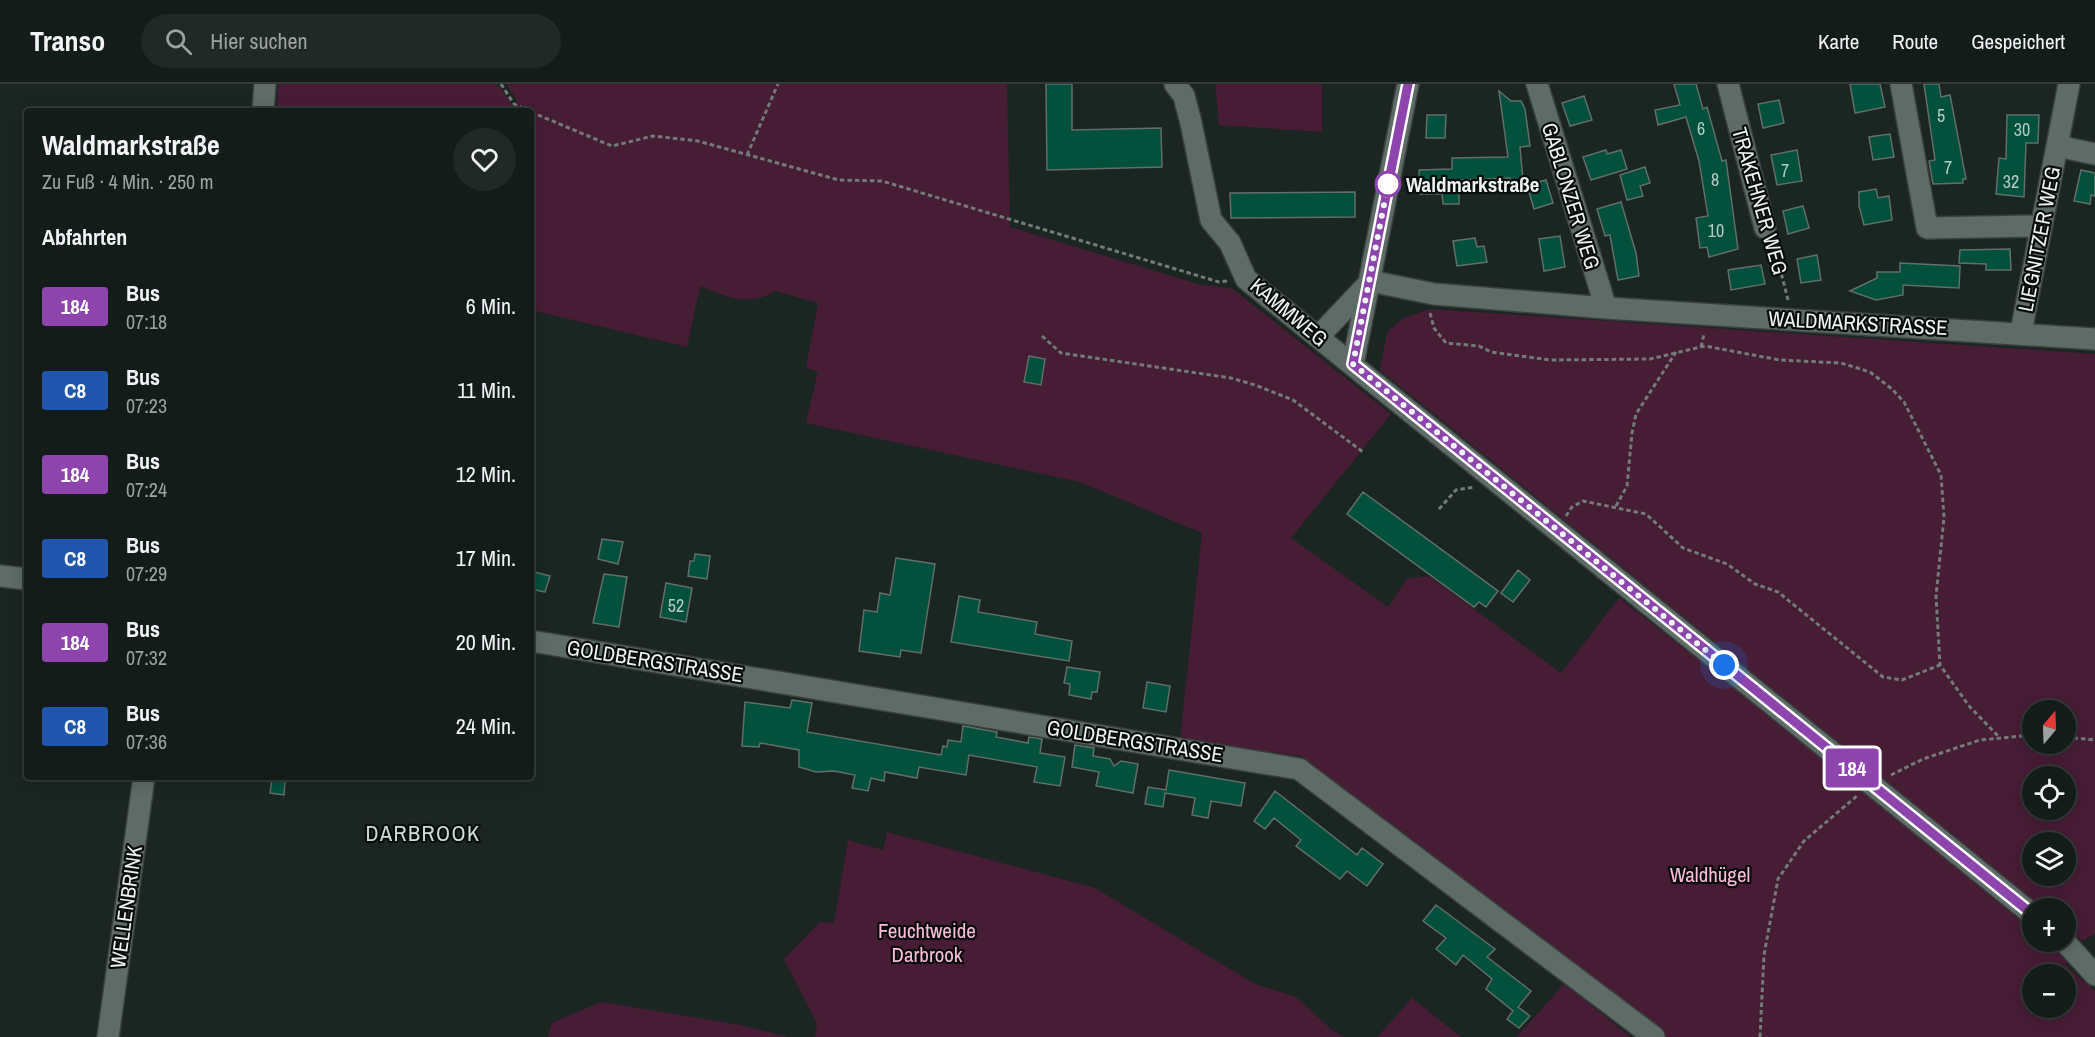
<!DOCTYPE html>
<html lang="de">
<meta charset="utf-8">
<style>
:root{--surface:#141c1a;--page:#212927;--text:#f1f3f6;--muted:#9da1a2;--line:#333a39}
body{margin:0;font-family:"Archivo Narrow",sans-serif;background:var(--page);color:var(--text);height:100vh;display:flex;flex-direction:column;font-size:22px;white-space:nowrap}
*{box-sizing:border-box;margin:0}
p{font-size:20px;color:var(--muted)}
.icon{flex:none;width:33px;height:33px;fill:none;stroke:currentColor;stroke-width:2;stroke-linecap:round;stroke-linejoin:round}
.map{position:relative;flex:1;overflow:hidden}
.side{position:absolute;left:24px;top:24px;width:510px;height:672px;display:flex;flex-direction:column;background:var(--surface);border-radius:6px;box-shadow:0 3px 15px #0003,0 0 0 2px var(--line)}
.side>*{flex:none}
.badge{padding:0 12px;border-radius:4px;font-size:21px;line-height:39px}
.needle{width:39px;rotate:19deg}
.fabs{position:absolute;left:2022px;top:616px;display:grid;gap:12px}
.fabs a{display:grid;place-items:center;width:54px;height:54px;border-radius:50%;background:var(--surface);box-shadow:0 3px 15px #0003,0 0 0 2px var(--line);font-size:30px}
.you{position:absolute;width:30px;height:30px;margin:-15px;border:4px solid #fff;border-radius:50%;background:#1a73e8;box-shadow:0 0 0 9px #1a73e833}
.map>.badge{position:absolute;translate:-50% -50%;box-shadow:0 0 0 3px #fff}
h2{padding:0 18px;font-size:22px;line-height:54px}
.round{display:grid;place-items:center;flex:none;width:63px;height:63px;border-radius:32px;background:var(--page)}
.overview{display:flex;align-items:center;justify-content:space-between;height:102px;padding:0 18px}
h1{font-size:28px;font-weight:700;line-height:45px}
ul{padding:0;list-style:none}
li{display:flex;align-items:center;gap:18px;height:84px;padding:0 18px}
li div{flex:1}
li b{display:block;font-size:22px}
li em{font-style:normal}
li .badge{min-width:66px;font-weight:700;text-align:center}
header{display:flex;align-items:center;gap:36px;box-sizing:border-box;height:84px;padding:0 30px;background:var(--surface);border-bottom:2px solid var(--line)}
header strong{font-size:28px}
nav{display:flex;gap:33px;margin-inline-start:auto;font-size:21px}
.search{width:420px;height:54px;background:var(--page);display:flex;align-items:center;gap:15px;box-sizing:border-box;padding:0 21px;border-radius:33px;color:var(--muted);font-size:22px}
.map>svg:first-child{display:block}
.green{fill:#471c35;fill-rule:evenodd}
.building{fill:#03503d;stroke:#626e69;stroke-width:1.5}
.lines{fill:none;stroke-linecap:round;stroke-linejoin:round}
.minor-casing{stroke:#39413e;stroke-width:24}
.path{stroke:#717b77;stroke-width:3;stroke-dasharray:4.5 3;stroke-linecap:butt}
.minor{stroke:#5f6b66;stroke-width:21}
.line-casing{stroke:#fff;stroke-width:14}
.line{stroke:#8e44ad;stroke-width:9}
.walk{stroke:#edf4f1;stroke-width:6;stroke-dasharray:0 10.8}
.stop-dot{fill:#fff;stroke:#8e44ad;stroke-width:3}
.labels{text-anchor:middle;dominant-baseline:central;stroke-width:4.5;stroke-linejoin:round;paint-order:stroke}
.number-label{font-size:18px;fill:#b2cbc4}
.stop-label{font-size:21px;font-weight:bold;fill:#edf4f1;stroke:#090d0c;text-anchor:start}
.street-label{font-size:21px;fill:#edf4f1;stroke:#090d0c}
.park-label{font-size:21px;fill:#fbbcdc;stroke:#090d0c}
.neighbourhood-label{font-size:22px;letter-spacing:1.5px;fill:#cfddd7;stroke:#090d0c}
</style>
<header>
<strong>Transo</strong>
<div class="search"><svg class="icon" aria-label="search" viewBox="0 0 24 24"><circle cx="10" cy="10" r="6"/><path d="M15 15l6 6"/></svg>Hier suchen</div>
<nav><a>Karte</a><a>Route</a><a>Gespeichert</a></nav>
</header>
<div class="map">
<svg width="2095" height="953" viewBox="0 0 2095 953">
<rect width="100%" height="100%" fill="#1b2622"/>
<path class="green" d="M278 0H494L500 3 514 23 517 16 506 0H1007L1010 143 1198 200 1233 205 1391 330 1291 454 1388 523 1407 495 1429 492 1561 589 1619 514 1712 586 2032 845V858H2048L2069 875 2065 881 2095 907V953H1667L1528 843 1301 672 1180 656 1202 449 1080 398 806 339 818 287 806 284 818 219 775 207C750 223 726 213 700 202L687 263 531 226V27H277ZM2032 891H2066V924H2032Z
M1215 0H1322V48L1219 41Z
M1430 225 2095 270V850L2082 857 2066 843V825H2043L1380 286 1387 248 1404 234ZM2032 627H2066V660H2032ZM2032 693H2066V726H2032ZM2032 759H2066V792H2032Z
M887 748 1095 804 1255 900 1296 913 1332 946 1344 953H815L817 940 784 875 820 838 834 839 848 756 883 766Z
M1564 900 1631 953H1517Z
M1412 914 1461 953H1377Z
M601 918 740 941 789 953H548L552 939Z"/>
<path class="building" d="M1046 0H1072V46L1161 44 1162 83 1047 86Z
M1674 0H1696L1703 25 1707 23 1722 77 1726 76 1738 165 1709 173 1707 163 1700 164 1696 134 1708 132 1699 77 1686 33 1658 41 1655 26 1680 21Z
M1850 0H1880L1885 23 1855 29Z
M1924 0H1939L1941 13 1950 11 1966 95H1963V99L1933 100 1929 77 1935 76Z
M1499 7 1511 17H1521L1525 25 1530 62 1520 63 1524 108 1513 109 1510 94 1459 96V120H1443L1442 110H1420L1419 86 1452 85V74L1508 73Z
M1584 12 1592 36 1570 42 1562 19Z
M1779 16 1784 39 1763 44 1758 20Z
M1427 31H1446L1445 54H1426Z
M2007 31H2039L2038 59H2026L2024 113 1996 110 1999 74 2006 75Z
M1890 50 1894 73 1873 76 1869 53Z
M1606 66 1607 70 1621 66 1627 85 1591 96 1583 73Z
M1797 66 1802 97 1777 101 1771 71Z
M1645 83 1650 99 1640 102 1643 112 1627 116 1620 91Z
M2081 86 2095 89V112L2091 111 2090 120 2074 117Z
M1546 96 1553 119 1534 125 1527 101Z
M1876 105 1878 114 1889 112 1892 136 1864 141 1859 122V108Z
M1355 108V133L1231 134 1230 109Z
M1621 118 1636 169 1639 192 1618 196 1610 151 1605 152 1597 125Z
M1803 122 1809 144 1788 150 1783 127Z
M1560 152 1565 183 1544 187 1539 155Z
M1475 154 1477 163 1484 162 1487 178 1457 182 1453 157Z
M2010 165 2011 186H1986V180L1959 179 1960 166Z
M1817 171 1821 196 1801 199 1797 175Z
M1900 179 1960 182 1959 204 1903 201V211L1876 216 1850 207 1877 194V188H1900Z
M1761 181 1765 200 1731 206 1728 186Z
M1029 272 1045 275 1041 301 1024 298Z
M1363 408 1498 507 1486 523 1479 518 1474 523 1347 430Z
M602 455 623 458 618 480 598 475Z
M695 470 710 472 707 495 688 492 690 477H694Z
M896 474 935 480 921 569 901 566 900 573 859 567 864 526 877 528 880 509 890 511Z
M1518 486 1530 496 1513 518 1501 509Z
M531 487 550 492 545 508 531 505Z
M604 490 627 493 619 543 593 539Z
M666 499 692 504 686 538 660 533Z
M959 512 980 516 978 528 1037 538 1035 550 1072 557 1069 577 951 558Z
M1067 583 1100 588 1097 608H1092L1091 615 1069 611 1070 600 1064 599Z
M1147 598 1170 602 1166 628 1143 624Z
M792 616 812 619 807 648 941 671 943 662 947 663 948 656 961 658 963 642 997 648 996 653 1028 659 1029 653 1042 655 1040 669 1065 673 1060 702 1034 698 1037 683 969 671 966 691 919 683 917 694 885 688 884 697 871 694 868 707 852 704 855 691 834 687 816 688 799 683V666L760 659 759 663 742 662 745 618 790 624Z
M1075 661 1094 664 1093 672 1110 675 1114 682 1121 677 1138 680 1133 709 1096 702 1099 688 1072 683Z
M1169 686 1245 699 1241 722 1211 717 1208 734 1192 731 1195 714 1165 709 1163 723 1145 720 1148 703 1166 706Z
M272 695 285 697 284 711 270 709Z
M1275 707 1357 771 1362 764 1383 780 1367 802 1347 787 1340 795 1296 762 1301 756 1274 734 1265 745 1254 737Z
M1436 821 1495 865 1487 873 1531 907 1518 923 1530 932 1519 944 1507 935 1513 927 1486 905 1492 895 1463 871 1456 881 1436 865 1446 854 1423 837Z"/>
<g class="lines">
<g class="minor-casing">
<path id="minor" d="M1175 0 1184 12 1191 39 1211 136 1230 159 1246 195 2032 830
M1537 0 1606 224
M1728 0 1765 144
M1901 0 1927 144 2040 142
M263 27 265 0
M2057 62 2095 70
M1370 197 1434 210 1606 224 2095 255
M2021 248 2069 0
M1318 253 1370 198
M1353 280 1408 0
M0 492 27 495
M531 557 1299 685 1654 953
M2065 858 2095 891
M108 953 144 693"/>
</g>
<path class="path" d="M501 0 514 20 530 27
M531 28 612 62 653 52 698 57 839 96 882 97 1219 198 1227 197
M747 71 778 0
M1774 161 1788 216
M1430 229 1434 244 1446 259 1479 262 1491 268 1550 276 1650 275 1705 262 1780 276 1841 279 1870 288 1892 305 1904 318 1941 391 1944 433 1936 512 1940 581 1969 622 2000 654
M1042 252 1061 269 1231 294 1255 301 1293 316 1363 368
M1701 263 1704 250
M1616 422 1627 402 1632 349 1636 330 1676 268
M1439 425 1456 406 1475 403
M1566 432 1572 423 1583 417 1646 430 1683 464 1727 480 1755 500 1778 508 1883 593 1902 596 1940 581
M2066 653 2095 656
M1891 691 1923 675 1980 656 2032 651
M1760 953 1764 871 1778 795 1804 757 1858 711"/>
<use href="#minor" class="minor"/>
</g>
<g class="lines">
<g class="line-casing">
<path id="line" d="M1408 0 1353 280 2032 830"/>
</g>
<use href="#line" class="line"/>
<path class="walk" d="M1388 100 1353 280 1724 581"/>
</g>
<circle class="stop-dot" cx="1388" cy="100" r="12"/>
<g class="labels">
<g class="number-label">
<text x="1941" y="31">5</text>
<text x="1701" y="44">6</text>
<text x="2022" y="45">30</text>
<text x="1948" y="83">7</text>
<text x="1785" y="86">7</text>
<text x="1715" y="95">8</text>
<text x="2011" y="97">32</text>
<text x="1716" y="146">10</text>
<text x="676" y="521">52</text>
</g>
<g class="stop-label">
<text x="1406" y="100">Waldmarkstraße</text>
</g>
<g class="street-label">
<text transform="translate(1571 112) rotate(73)">GABLONZER WEG</text>
<text transform="translate(1760 117) rotate(74)">TRAKEHNER WEG</text>
<text transform="translate(2039 155) rotate(-79)">LIEGNITZER WEG</text>
<text transform="translate(1289 228) rotate(40)">KAMMWEG</text>
<text transform="translate(1858 239) rotate(3)">WALDMARKSTRASSE</text>
<text transform="translate(655 577) rotate(9)">GOLDBERGSTRASSE</text>
<text transform="translate(1135 657) rotate(9)">GOLDBERGSTRASSE</text>
<text transform="translate(126 823) rotate(-82)">WELLENBRINK</text>
</g>
<g class="park-label">
<text x="1710" y="790">Waldhügel</text>
<text x="927" y="846">Feuchtweide<tspan x="927" dy="24">Darbrook</tspan></text>
</g>
<g class="neighbourhood-label">
<text x="423" y="749">DARBROOK</text>
</g>
</g>
</svg>
<div class="fabs">
<a><svg class="needle" viewBox="-14 -14 28 28"><path d="M0-13l5 13h-10z" fill="#e53935"/><path d="M0 13l5-13h-10z" fill="#9da1a2"/></svg></a>
<a><svg class="icon" aria-label="locate" viewBox="0 0 24 24"><circle cx="12" cy="12" r="6"/><path d="M12 2v4M12 18v4M2 12h4M18 12h4"/></svg></a>
<a><svg class="icon" aria-label="layers" viewBox="0 0 24 24"><path d="M12 4l9 5-9 5-9-5zM3 14l9 5 9-5"/></svg></a>
<a>+</a>
<a>−</a>
</div>
<div class="you" style="left:1724px;top:581px"></div>
<b class="badge" style="left:1852px;top:684px;background:#8e44ad;color:#fff">184</b>
<section class="side">
<div class="overview"><div><h1>Waldmarkstraße</h1><p>Zu Fuß · 4 Min. · 250 m</p></div><a class="round"><svg class="icon" aria-label="heart" viewBox="0 0 24 24"><path d="M12 20l-8-8c-3-5 5-10 8-4 3-6 11-1 8 4z"/></svg></a></div>
<h2>Abfahrten</h2>
<ul>
<li><span class="badge" style="background:#8e44ad;color:#fff">184</span><div><b>Bus</b><p>07:18</p></div><em>6 Min.</em></li>
<li><span class="badge" style="background:#2056ae;color:#fff">C8</span><div><b>Bus</b><p>07:23</p></div><em>11 Min.</em></li>
<li><span class="badge" style="background:#8e44ad;color:#fff">184</span><div><b>Bus</b><p>07:24</p></div><em>12 Min.</em></li>
<li><span class="badge" style="background:#2056ae;color:#fff">C8</span><div><b>Bus</b><p>07:29</p></div><em>17 Min.</em></li>
<li><span class="badge" style="background:#8e44ad;color:#fff">184</span><div><b>Bus</b><p>07:32</p></div><em>20 Min.</em></li>
<li><span class="badge" style="background:#2056ae;color:#fff">C8</span><div><b>Bus</b><p>07:36</p></div><em>24 Min.</em></li>
</ul>
</section>
</div>
